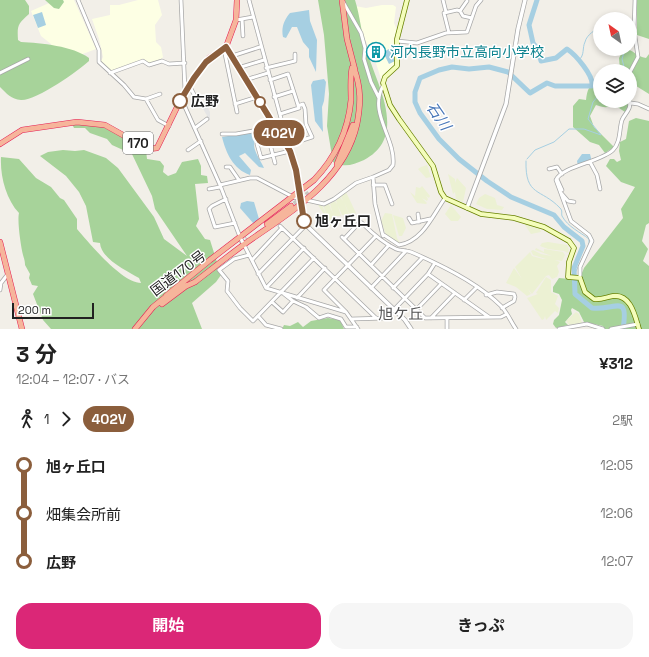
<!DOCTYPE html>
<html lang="ja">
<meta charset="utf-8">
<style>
:root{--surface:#fff;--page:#f6f6f6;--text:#222;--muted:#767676;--accent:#db2777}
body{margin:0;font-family:"Space Grotesk","Noto Sans JP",sans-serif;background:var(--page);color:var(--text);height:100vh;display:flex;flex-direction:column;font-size:15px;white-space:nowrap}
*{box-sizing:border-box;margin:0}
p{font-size:13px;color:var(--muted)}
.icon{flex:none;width:22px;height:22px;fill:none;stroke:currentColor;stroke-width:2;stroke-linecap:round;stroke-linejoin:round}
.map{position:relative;height:329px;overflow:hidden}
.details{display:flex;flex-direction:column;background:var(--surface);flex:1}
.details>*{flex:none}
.badge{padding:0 8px;border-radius:13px;font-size:14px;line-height:26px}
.needle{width:26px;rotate:327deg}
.fabs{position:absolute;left:593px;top:12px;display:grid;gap:8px}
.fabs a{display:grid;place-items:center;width:44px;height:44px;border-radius:50%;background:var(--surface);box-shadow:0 2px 6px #0003;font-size:20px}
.scale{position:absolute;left:12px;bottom:10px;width:82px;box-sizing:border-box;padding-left:4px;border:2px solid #212121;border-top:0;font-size:11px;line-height:14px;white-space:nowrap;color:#212121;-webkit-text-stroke:3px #fff;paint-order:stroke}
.map>.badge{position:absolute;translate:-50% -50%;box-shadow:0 0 0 2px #fff}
.legs{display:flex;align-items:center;gap:6px;height:44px;padding:0 16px;font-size:13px}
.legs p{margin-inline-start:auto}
.headline{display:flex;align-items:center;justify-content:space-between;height:68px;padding:0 16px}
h1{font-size:22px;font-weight:700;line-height:30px}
.button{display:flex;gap:8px;margin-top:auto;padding:8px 16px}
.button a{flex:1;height:46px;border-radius:16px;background:var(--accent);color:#fff;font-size:16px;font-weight:700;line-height:46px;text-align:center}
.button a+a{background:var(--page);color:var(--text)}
ul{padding:0 16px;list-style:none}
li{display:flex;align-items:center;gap:14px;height:48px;font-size:15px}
li i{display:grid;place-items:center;width:6px;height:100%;margin:0 5px;background:currentColor}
li i::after{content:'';width:10px;height:10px;margin:-5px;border:3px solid;border-radius:50%;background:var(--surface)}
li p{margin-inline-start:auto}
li:first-child i{background:linear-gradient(#0000 50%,currentColor 0)}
li:last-child i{background:linear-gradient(currentColor 50%,#0000 0)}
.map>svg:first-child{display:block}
.education{fill:#fdffe4}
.farmland{fill:#ecf1d3}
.forest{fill:#a7d39a}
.parking{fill:#e5e5e5}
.water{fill:#a6cfe2}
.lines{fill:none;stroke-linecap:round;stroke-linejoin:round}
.stream{stroke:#a6cfe2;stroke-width:1}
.river{stroke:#a6cfe2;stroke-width:5}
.trunk-tunnel{stroke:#c8c6c0;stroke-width:5;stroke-dasharray:5 2.5;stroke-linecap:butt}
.minor-casing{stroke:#a8a8a8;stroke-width:4.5}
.tertiary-casing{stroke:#a8a8a8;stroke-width:5}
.secondary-casing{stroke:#688100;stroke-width:5.5}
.trunk-casing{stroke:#e51f53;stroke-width:6}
.minor{stroke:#fff;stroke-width:3}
.tertiary{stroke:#fff;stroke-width:3.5}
.secondary{stroke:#f4fdbb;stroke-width:4}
.trunk{stroke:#f6b59b;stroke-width:5}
.line-1-casing{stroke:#fff;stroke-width:9}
.line-1{stroke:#8b5e3c;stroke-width:6}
.stop-1-dot{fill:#fff;stroke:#8b5e3c;stroke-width:2}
.labels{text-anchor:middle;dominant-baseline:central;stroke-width:3;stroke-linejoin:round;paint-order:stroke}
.shield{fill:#fff;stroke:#646464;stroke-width:1}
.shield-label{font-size:13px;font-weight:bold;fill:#212121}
.culture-label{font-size:14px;fill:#0d838f;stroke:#fff;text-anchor:start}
.stop-label{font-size:14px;font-weight:bold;fill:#212121;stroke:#fff;text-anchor:start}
.street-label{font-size:14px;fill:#212121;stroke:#fff}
.water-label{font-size:15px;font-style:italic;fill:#4776b8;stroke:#fff}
.neighbourhood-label{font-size:15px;fill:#545454;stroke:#fff}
</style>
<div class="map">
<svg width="649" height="329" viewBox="0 0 649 329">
<rect width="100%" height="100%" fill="#f2efe8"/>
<path class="education" d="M56 0H74L96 49 59 63 51 44 41 36 31 11Z
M138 0H158L162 15 155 25 156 42 161 47 163 57 159 62 149 64 143 60 111 72 103 66 101 61 103 57 99 39 92 19 110 15V5H119Z
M382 5H393L396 7 394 23 397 30 394 39 395 66 381 79 375 60 359 27 355 6 366 8Z"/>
<path class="farmland" d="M427 165 431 177 426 178 418 169 421 167Z
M448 174 455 179V183L457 178 466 188 463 202 456 199 455 192 453 194Z
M422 186 430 196 429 198 426 196 428 199 427 201 422 198 427 203 426 204 417 203 410 192 415 196 416 187 420 188Z
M346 192 356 213 350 216 344 202 349 215H342L338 206 341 216H333L336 227H332L318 205H322L329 221 323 205 329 204 333 214 330 204 335 201 337 204 336 200 340 197 343 201 341 196Z
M485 194 495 198 497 205 504 207 502 210 487 209 476 204 479 198Z
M451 205 461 217 458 221H451L445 214Z
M385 213 392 214 397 238 400 243 386 235 381 221Z
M393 215 403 218 406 228 402 236H399Z
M526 223 539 227 541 232 531 234 525 225Z
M548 242 567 245 569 250 568 253 564 251 548 249 540 246 542 243Z
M536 248 544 252V249L563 252 565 255 562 261 555 260 560 262 557 266 559 272 557 277 552 279 549 275 546 276 532 294 528 289 531 294 527 296 516 287 506 283 514 268 522 279 515 267 530 252 532 256 543 259H546L533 255 531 251 533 250 541 254 552 256 535 250Z
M546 277 551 280V292L558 296 555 304 559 308 558 313 555 311 546 320 545 316 544 319 542 320 527 298 538 294 536 293Z
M576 312 579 314 582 323 569 325 566 321Z"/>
<path class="forest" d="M0 0H25L29 6V14C18 24 17 25 18 40L21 42C41 43 73 46 89 58V61C78 71 36 101 21 100 11 99 7 94 0 87Z
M45 0H63L64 2 59 9 54 8Z
M318 0H355C360 16 361 32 366 48 375 82 410 136 364 160 353 165 344 168 333 162L327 126 329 94 324 35Z
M637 0H649V39L637 35Z
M624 49C633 49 637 57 646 58L649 54V94L633 84 631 103 625 112 613 104C608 109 602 107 596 105L590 116 594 127 614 147 605 153 599 145 590 142 573 127V106L579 99 586 100C587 90 589 84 600 80V101H630V71H620L619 58Z
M636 118 649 121V223L646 225 642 241 648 249 643 261 649 266V329H604L603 326 584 322 579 312 572 308 571 310 572 314 565 322 568 325 556 328 553 324 554 320 559 315 562 300 559 294 553 292V287L559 278 579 280 584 268 623 218 621 209 635 187 621 182 606 166 610 159H614L617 162 621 160 619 151 620 142 626 139 629 121Z
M72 124 103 127 146 150 147 159 160 161 164 166 163 172 168 176 176 173 182 162 198 159 201 166V175L207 176 208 183 195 184 199 219 196 226 205 239 210 240 221 275 216 282 192 303 202 329H51L43 320 33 294 38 286 32 285 29 278 30 274 25 265C25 260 24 259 23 255 21 247 17 221 19 213 6 199 0 176 1 157L19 159 36 178 51 187 60 198 64 200 77 219V229C89 243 122 283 141 283L139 278C127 271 101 259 100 243L93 242 86 206 79 192 66 176 40 156 48 152 63 150 75 151 84 150 106 158 118 168 154 217 164 239 187 256 155 209 152 196 132 154 112 145 107 139 90 133 85 128H74Z
M328 318 340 320 344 329H282L284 325 290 326 298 322 303 327 311 321Z"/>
<path class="parking" d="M205 102 210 112V121L201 105Z"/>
<path class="water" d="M309 10 310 21 317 40 316 72 309 57V49L303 42 297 27H292L286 38 283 37C281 28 284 20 290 13Z
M42 12 46 25 38 28 33 15Z
M389 49 395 61 389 64 383 52Z
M324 79 326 82 324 101 322 107 323 132 315 121 311 85 313 81Z
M259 131 260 134C247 145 259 156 264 168L259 167 245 153 239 156 251 170 250 175C233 169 226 153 222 137Z
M582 154H590L591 158V160L578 166 577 161Z
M247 201 254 202 259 219 254 224 240 208 241 203Z"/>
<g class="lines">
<path class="stream" d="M579 60C585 55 582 48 585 42 587 34 595 31 600 26
M625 71 622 59 625 49
M613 101 620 105 618 101
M527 159 535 150 554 142 569 129H584L601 135 588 119 593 102 600 94
M526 161C525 197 541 188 560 208 563 211 561 213 562 216 568 227 580 232 589 239V244
M574 275 586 251"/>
<path class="river" d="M537 0 529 25 533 43 538 49 541 61 556 58 567 49C576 55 594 76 592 86H555L547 83 530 93 508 72 489 67 469 69 452 67 439 70 420 78 415 92V102L420 113 439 139 459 159 487 181 511 197 554 215 564 227 582 241 583 246 574 268 575 294 592 308C615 311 629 292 623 329"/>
<path class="trunk-tunnel" d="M294 204 309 193
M239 242 246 237"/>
<g class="minor-casing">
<path id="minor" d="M78 0 99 50V62L124 85 134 97 146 99 158 120 169 126
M181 0 185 91
M249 0 282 122 274 125
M342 0 361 33 365 48 364 59 371 82 379 98
M443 0 446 12
M460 11 463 16 472 18
M242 19 243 36
M236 20 253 17
M449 33 444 13 457 10 460 11 467 1
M397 41 417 43 446 33 467 32 476 6 481 0
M224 49 237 112
M232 56 260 47
M238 68 264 60
M266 68 295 61V54
M630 72 638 57 634 30 635 0
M0 73 28 59
M110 73 143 61 149 65 162 61 169 64 185 63
M245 80 268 73
M270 80 288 74 299 108 280 114
M189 85 199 104
M274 97 293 91
M181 98 220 185
M146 99 160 94
M631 103 638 104 649 109
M235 104 257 97
M195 128 207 119
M266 129 275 163
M222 134H236L275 127
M280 135 299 129 303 140
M269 140 257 144 261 158 290 151
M287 145 312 137 306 124 305 109 303 104 298 106
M188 150 201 141
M590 162 597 175 600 189
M226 167H230L239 180
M549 169 557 167 562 174
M373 177 375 204 383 236
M557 179 562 190
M373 185H385L392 204
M209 189 220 187
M561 193 568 201 574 202
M226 199 212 206 209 209 215 227 235 223
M418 214 419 222
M409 218 412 223 430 219
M280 226 376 318
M384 235 399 245C422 242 433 215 445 198
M342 237 425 318 501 317 507 314
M344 239 360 222 362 223C372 233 383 243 396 249 400 251 406 250 411 252 439 264 479 284 501 306 507 312 511 322 516 329
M249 255 234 259 219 270 228 281 227 291 240 308 253 321 314 258
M252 260 282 228
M371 265 389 245
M258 274 306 225
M428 274 489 317
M580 278V267L592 241 589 235 571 221 556 180C562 166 601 162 613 150 621 142 619 129 622 120 625 113 632 109 629 101
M266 288 304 248
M371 288 406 251
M393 288 422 258
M0 290 1 283 8 274
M486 295 497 292 514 294 515 297 514 301 502 308
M297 298 325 268
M464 300 476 288
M293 301 306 307 319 318 328 315 341 319 346 327H357
M272 302 283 312 293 301 284 294
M416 310 441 284
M346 312 324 290 376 236
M258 316 266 325 281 329
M431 318 455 293
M447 318V329
M352 319 386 318 428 274 435 263
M358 329 346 312 266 288 240 237 220 185 250 178H257L293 197 324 204 334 199 356 183 373 177 389 170 393 165C396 138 368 113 383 86
M559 329 587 324 603 329
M611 329 638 324"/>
</g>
<g class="tertiary-casing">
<path id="tertiary" d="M226 47 290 151 296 170 303 217 306 225 405 320 411 329
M467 208 506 104 518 29 525 0"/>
</g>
<g class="secondary-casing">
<path id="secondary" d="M407 0 397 39V66L385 77 383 83 390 105 399 119 433 166 441 192 445 198 481 214 514 218 544 227 569 241 574 248 569 262 568 277 580 278 585 292 594 299C601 300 607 297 613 296 631 294 635 316 639 329"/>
</g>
<g class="trunk-casing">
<path id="trunk" d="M342 0 347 39 355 70
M0 144 22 130 77 122 105 125 148 149 157 148 183 95 194 78 209 58 226 47 236 20 237 0
M337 164 353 125
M267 224 291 206
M0 242 22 329
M184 287 195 282C212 269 228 256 246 243 290 212 344 182 357 124 361 103 361 88 354 68
M166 296 210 260 314 180C336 157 348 132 351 100 351 89 350 79 352 68
M162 304 186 286
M135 329 153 307 168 295"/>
</g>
<use href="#minor" class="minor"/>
<use href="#tertiary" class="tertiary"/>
<use href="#secondary" class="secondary"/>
<use href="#trunk" class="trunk"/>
</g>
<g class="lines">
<g class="line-1-casing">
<path id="line-1" d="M180 101 194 78 206 62 226 47 290 151 296 170 304 221"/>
</g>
<use href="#line-1" class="line-1"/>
</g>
<defs>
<g id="building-ring" transform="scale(1)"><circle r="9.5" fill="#fff" stroke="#0f9aa8" stroke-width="1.5"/><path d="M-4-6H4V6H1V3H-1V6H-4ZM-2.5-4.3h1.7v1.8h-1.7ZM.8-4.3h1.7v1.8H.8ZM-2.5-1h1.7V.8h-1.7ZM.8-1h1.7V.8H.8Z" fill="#0f9aa8"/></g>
</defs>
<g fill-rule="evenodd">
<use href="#building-ring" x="376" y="52"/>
</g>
<g class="stop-1-dot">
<circle cx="180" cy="101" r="7"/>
<circle cx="260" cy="102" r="5"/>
<circle cx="304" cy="221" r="7"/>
</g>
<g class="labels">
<rect class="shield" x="123" y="132" width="30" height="22" rx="3"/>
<g class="shield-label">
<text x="138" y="143">170</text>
</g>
<g class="culture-label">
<text x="390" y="52">河内長野市立高向小学校</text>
</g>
<g class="stop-label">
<text x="191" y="101">広野</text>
<text x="315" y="221">旭ヶ丘口</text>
</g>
<g class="street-label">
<text transform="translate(178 273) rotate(-37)">国道170号</text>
</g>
<g class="water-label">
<text transform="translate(439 116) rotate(56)">石川</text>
</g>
<g class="neighbourhood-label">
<text x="401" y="313">旭ケ丘</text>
</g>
</g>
</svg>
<div class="fabs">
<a><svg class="needle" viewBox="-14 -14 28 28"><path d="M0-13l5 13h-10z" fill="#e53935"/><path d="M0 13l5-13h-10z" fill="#767676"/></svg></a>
<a><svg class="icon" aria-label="layers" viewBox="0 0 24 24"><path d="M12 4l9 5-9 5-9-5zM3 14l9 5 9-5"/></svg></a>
</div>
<div class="scale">200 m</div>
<b class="badge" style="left:279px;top:133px;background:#8b5e3c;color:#fff">402V</b>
</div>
<section class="details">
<div class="headline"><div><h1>3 分</h1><p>12:04 – 12:07 · バス</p></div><b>¥312</b></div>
<div class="legs"><svg class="icon" aria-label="walk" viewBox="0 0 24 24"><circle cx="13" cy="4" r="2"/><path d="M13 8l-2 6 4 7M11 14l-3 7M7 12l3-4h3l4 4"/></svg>1<svg class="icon" aria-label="forward" viewBox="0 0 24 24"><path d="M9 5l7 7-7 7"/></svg><b class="badge" style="background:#8b5e3c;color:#fff">402V</b><p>2駅</p></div>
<ul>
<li><i style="color:#8b5e3c"></i><b>旭ヶ丘口</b><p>12:05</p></li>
<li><i style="color:#8b5e3c"></i><span>畑集会所前</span><p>12:06</p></li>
<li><i style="color:#8b5e3c"></i><b>広野</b><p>12:07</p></li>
</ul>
<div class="button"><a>開始</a><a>きっぷ</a></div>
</section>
